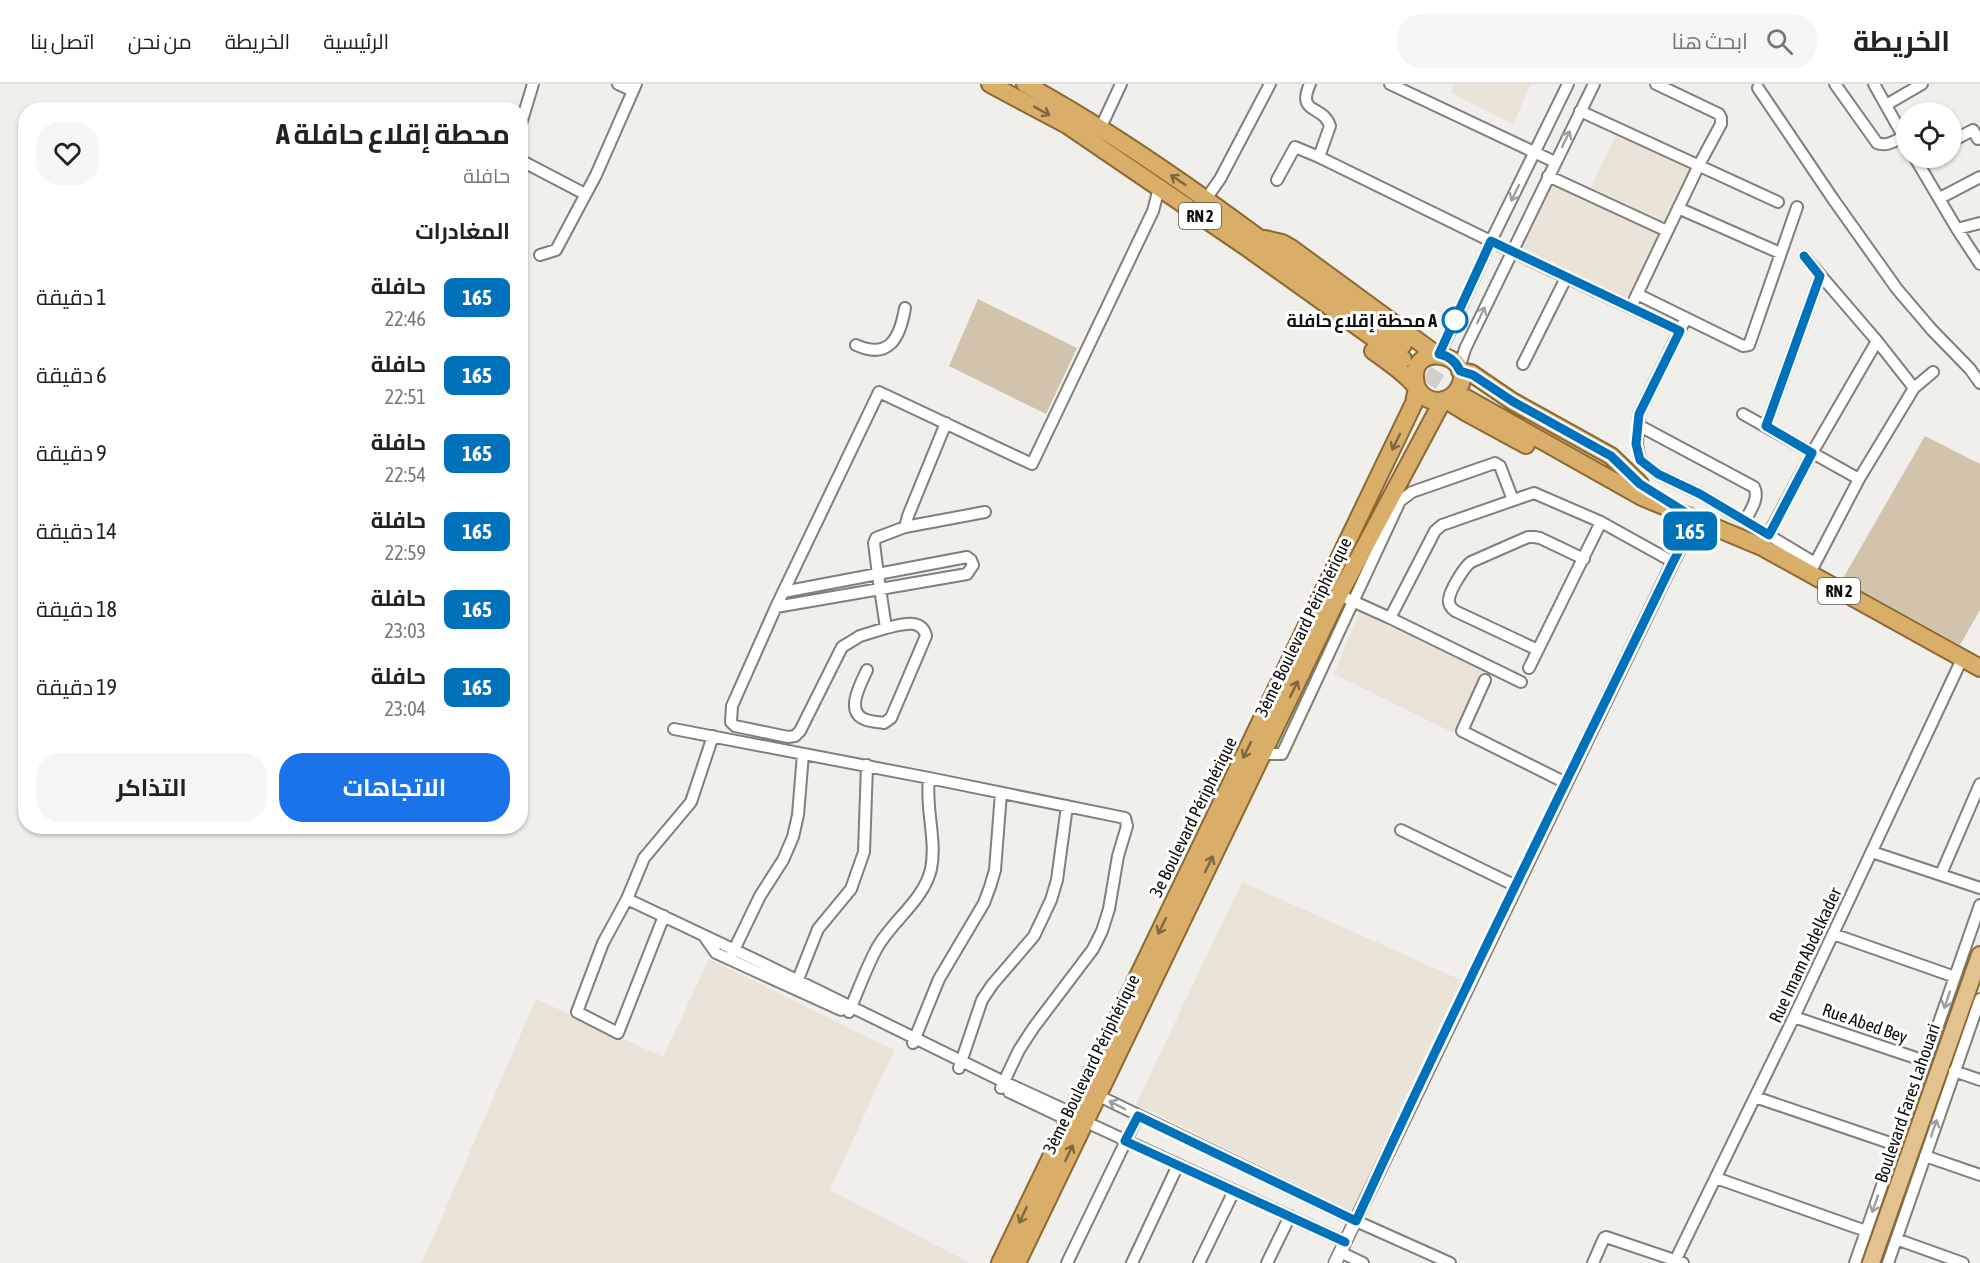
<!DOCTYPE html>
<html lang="ar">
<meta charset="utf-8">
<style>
:root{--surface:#fff;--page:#f6f6f6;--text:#222;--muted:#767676;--line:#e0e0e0;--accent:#1a73e8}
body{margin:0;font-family:"Asap Condensed",Cairo,sans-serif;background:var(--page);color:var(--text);direction:rtl;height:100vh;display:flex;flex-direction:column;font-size:22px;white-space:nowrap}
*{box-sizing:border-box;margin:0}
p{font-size:20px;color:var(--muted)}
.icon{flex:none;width:33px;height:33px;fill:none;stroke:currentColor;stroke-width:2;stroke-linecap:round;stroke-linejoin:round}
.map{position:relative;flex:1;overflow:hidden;direction:ltr}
.panel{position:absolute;left:18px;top:18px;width:510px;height:732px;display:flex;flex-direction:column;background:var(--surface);border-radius:24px;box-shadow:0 2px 4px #0004;direction:rtl}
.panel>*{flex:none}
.badge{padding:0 12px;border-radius:9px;font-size:21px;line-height:39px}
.controls{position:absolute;left:1896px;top:18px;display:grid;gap:12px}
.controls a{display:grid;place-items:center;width:66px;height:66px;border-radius:50%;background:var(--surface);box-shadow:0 2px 4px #0004;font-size:30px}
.map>.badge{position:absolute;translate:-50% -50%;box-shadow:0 0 0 3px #fff}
h2{padding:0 18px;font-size:22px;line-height:54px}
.round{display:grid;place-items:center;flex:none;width:63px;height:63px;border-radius:24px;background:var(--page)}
.summary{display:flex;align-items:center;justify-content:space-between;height:102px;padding:0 18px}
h1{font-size:28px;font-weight:700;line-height:45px}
.cta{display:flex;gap:12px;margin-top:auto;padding:12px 18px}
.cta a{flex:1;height:69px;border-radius:24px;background:var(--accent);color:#fff;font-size:24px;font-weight:700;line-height:69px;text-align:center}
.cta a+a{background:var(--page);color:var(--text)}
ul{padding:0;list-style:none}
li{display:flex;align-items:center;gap:18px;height:78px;padding:0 18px}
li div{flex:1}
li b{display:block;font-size:22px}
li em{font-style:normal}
li .badge{min-width:66px;font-weight:700;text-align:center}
header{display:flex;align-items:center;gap:36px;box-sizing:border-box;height:84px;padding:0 30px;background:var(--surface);border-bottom:2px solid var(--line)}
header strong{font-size:28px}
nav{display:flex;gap:33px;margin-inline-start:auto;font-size:21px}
.search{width:420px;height:54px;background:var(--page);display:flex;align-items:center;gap:15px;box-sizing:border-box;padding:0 21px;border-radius:24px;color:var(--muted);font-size:22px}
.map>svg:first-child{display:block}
.built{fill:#e9e3d8}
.grass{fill:#d2c4ac}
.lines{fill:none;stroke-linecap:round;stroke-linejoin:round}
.trunk-tunnel{stroke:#cfceca;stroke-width:16;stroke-dasharray:16 8;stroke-linecap:butt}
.minor-casing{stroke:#817f7b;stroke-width:14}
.tertiary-casing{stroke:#817f7b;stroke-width:15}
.primary-casing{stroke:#8c6930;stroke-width:20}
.trunk-casing{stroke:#8c6930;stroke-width:20}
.minor{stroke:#fff;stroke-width:10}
.tertiary{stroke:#fff;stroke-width:12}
.primary{stroke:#e2c28e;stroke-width:16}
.trunk{stroke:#d8ae68;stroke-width:16}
.oneway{stroke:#7e6740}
.oneway2{stroke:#a09f9f}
.line-casing{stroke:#fff;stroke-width:14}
.line{stroke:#0072bc;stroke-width:9}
.stop-dot{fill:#fff;stroke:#0072bc;stroke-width:3}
.labels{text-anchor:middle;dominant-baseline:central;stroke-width:6;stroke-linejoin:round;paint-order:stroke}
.shield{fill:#fff;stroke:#585857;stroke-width:1.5}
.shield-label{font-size:16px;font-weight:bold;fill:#11100f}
.stop-label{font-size:18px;font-weight:bold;fill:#11100f;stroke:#fff;text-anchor:end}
.street-label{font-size:18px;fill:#11100f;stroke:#fff}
</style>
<header>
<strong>الخريطة</strong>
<div class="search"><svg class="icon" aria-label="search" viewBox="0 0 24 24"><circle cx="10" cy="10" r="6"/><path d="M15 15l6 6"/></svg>ابحث هنا</div>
<nav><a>الرئيسية</a><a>الخريطة</a><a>من نحن</a><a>اتصل بنا</a></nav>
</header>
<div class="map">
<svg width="1980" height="1179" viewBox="0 0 1980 1179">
<rect width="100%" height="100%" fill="#f1efeb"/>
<path class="built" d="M1455 0H1531L1513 40 1451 9Z
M1618 47 1692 80 1665 138 1591 103Z
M1551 98 1659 149 1630 216 1522 165Z
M1359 528 1484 588 1454 649 1334 590Z
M1242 798 1463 897 1353 1127 1136 1020Z
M709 875 894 966 830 1106 970 1179H422L536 915 663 973Z"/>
<path class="grass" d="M978 215 1077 264 1046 330 949 282Z
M1925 352 1980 380V526L1960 561 1842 496Z"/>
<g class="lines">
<path class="trunk-tunnel" d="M1406 277 1466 314"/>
<g class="minor-casing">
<path id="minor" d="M618 0 633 7
M1310 0C1296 31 1323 20 1330 42L1319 73
M1390 0 1555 78
M1835 0 1877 59C1887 63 1894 57 1903 53
M1874 0 1906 57
M1758 4 1833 115 1897 205 1932 246 1970 285 1980 299
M1886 21 1922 0
M1580 27 1778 118
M1927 28H1935
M520 43 533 0
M1100 45 1121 0
M1952 57 1973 46 1978 55 1980 54
M1915 74 1957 145 1980 180
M520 76 585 110
M1548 92 1667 147
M1277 96 1295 63 1319 73 1511 167 1680 247
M1940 114 1980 93
M1206 115 1220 95 1270 0
M1678 124 1780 169
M1957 145 1980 139
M540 171 556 166 596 91 636 0
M1804 172 1877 257 1914 304
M1637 210 1743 262 1749 261 1797 123
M1631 223 1699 81 1721 40V34L1719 30 1656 0
M1686 234 1639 330 1637 360 1640 376 1658 390 1700 410 1815 479
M856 261C889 276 900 254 905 224
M1439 271 1491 157 1568 0
M1523 280 1566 194
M1459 285 1465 265 1594 0
M1743 330 1859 395
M1638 341 1754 403C1760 414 1750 427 1745 437
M1766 342 1820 192
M985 428 905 443 876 454 874 459 878 491 886 544 860 552 842 563 800 647 795 652 788 653 735 642 731 638 732 622 776 523 879 308 1032 380 1153 127 1159 104
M905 443 908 432 946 339
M1765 457 1812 369 1877 257
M1812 485 1859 395 1914 304 1933 288
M1348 515 1390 534 1521 598
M776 523 967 490 973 481 971 476 967 473 783 508
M1390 534 1435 447 1442 441 1534 409 1601 438 1673 478
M1538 566 1455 527C1451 524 1448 520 1449 515 1450 506 1464 483 1471 478L1528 453H1534L1540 454 1584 475
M1529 584 1601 438
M867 586C861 599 845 627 864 635 870 638 878 638 884 639L891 634 926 552C922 533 900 541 886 544
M1485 596 1462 647 1566 699
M674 645 929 694 1125 734 1127 742 1118 772 1109 825 1102 847 1093 865 1034 943 1019 966 1001 1004
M1262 670H1282L1400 417 1412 408 1495 379 1500 382 1513 416
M1401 746 1516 802
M1872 768 1980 804
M1941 790 1980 700
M627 815 760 878 1000 996 1072 1029
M664 832 618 949 577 928 603 859 627 815 644 774 691 718 713 652
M1833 850 1955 893
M704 852 716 869 841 926
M732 870 760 812 783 776 793 753 798 731 803 670
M795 903 818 845 851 805 864 768 867 681
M849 928C858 907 866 884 877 864 892 837 924 816 931 785 937 756 925 724 929 694
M1794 933 1925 977
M913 959 939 895 984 819 990 803 995 786 1001 709
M959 984 982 916 992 901 1034 852 1051 816 1057 796 1067 722
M1954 987 1980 996
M1009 1008 1068 1036
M1097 1011 1356 1137 1450 1179
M1755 1013 1896 1061
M1084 1037 1345 1158
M1925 1072 1980 1091
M1716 1094 1866 1147
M1896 1155 1963 1179
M1340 1168 1363 1179
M1067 1179 1138 1032
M1132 1179 1178 1081
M1199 1179 1234 1107
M1267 1179 1290 1132
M1593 1179 1604 1154 1606 1153 1683 1179
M1674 1179 1794 933 1962 575
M1855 1179 1980 821
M1888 1179 1980 915"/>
</g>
<g class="tertiary-casing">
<path id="tertiary" d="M1335 1179 1673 478 1696 435"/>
</g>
<g class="primary-casing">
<path id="primary" d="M1871 1179 1980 871"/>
</g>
<g class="trunk-casing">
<path id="trunk" d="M990 0 1067 41 1249 165 1403 275
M1025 0C1160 74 1280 171 1403 261
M1265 155 1282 159 1291 164 1437 271
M1373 267C1386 276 1399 285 1410 296 1416 301 1419 309 1425 313 1429 316 1434 317 1438 317 1446 317 1454 312 1458 306 1480 269 1405 254 1416 301
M1460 287 1471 289 1512 317 1611 372 1640 400
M1466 314 1642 413 1762 463 1980 584
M1446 316 1467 329 1526 361
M1000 1179 1414 319 1417 304
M1017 1179 1339 511 1443 316"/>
</g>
<use href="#minor" class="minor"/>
<use href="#tertiary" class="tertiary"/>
<use href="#primary" class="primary"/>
<use href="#trunk" class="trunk"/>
</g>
<defs><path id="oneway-shaft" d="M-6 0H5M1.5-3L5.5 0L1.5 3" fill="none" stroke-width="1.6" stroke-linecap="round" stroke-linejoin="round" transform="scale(1.5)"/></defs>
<g class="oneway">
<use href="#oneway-shaft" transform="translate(1042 27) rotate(29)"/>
<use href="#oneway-shaft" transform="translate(1178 96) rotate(-146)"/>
<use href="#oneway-shaft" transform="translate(1396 358) rotate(116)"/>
<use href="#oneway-shaft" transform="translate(1294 605) rotate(-64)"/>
<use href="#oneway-shaft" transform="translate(1247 666) rotate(116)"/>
<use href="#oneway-shaft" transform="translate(1209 780) rotate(-64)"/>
<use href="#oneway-shaft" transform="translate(1162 842) rotate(116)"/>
<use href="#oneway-shaft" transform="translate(1069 1069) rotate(-65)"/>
<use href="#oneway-shaft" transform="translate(1023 1131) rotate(115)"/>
</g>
<g class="oneway2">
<use href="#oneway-shaft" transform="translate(1566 55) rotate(-64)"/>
<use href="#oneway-shaft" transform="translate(1515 109) rotate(116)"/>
<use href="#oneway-shaft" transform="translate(1481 231) rotate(-65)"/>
<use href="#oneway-shaft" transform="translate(1947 916) rotate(109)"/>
<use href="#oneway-shaft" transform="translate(1117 1021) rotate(-153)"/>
<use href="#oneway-shaft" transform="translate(1934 1044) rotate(-71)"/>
<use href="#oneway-shaft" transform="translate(1875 1120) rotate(109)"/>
</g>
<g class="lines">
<g class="line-casing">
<path id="line" d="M1345 1158 1125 1057 1138 1032 1356 1137C1458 915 1567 697 1673 478L1696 435 1640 400 1611 372 1512 317 1473 291 1460 287C1456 277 1449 272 1439 270L1491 157 1680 247 1639 330 1636 360 1640 376 1658 390 1700 410 1769 451 1812 369 1766 342 1820 192 1804 172"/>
</g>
<use href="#line" class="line"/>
</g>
<circle class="stop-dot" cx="1455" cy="236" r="12"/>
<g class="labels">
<g class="shield">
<rect x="1179" y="119" width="42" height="26" rx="4.5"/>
<rect x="1818" y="494" width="42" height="26" rx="4.5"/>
</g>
<g class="shield-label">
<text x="1200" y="132">RN 2</text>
<text x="1839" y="507">RN 2</text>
</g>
<g class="stop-label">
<text x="1437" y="236">محطة إقلاع حافلة A</text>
</g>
<g class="street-label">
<text transform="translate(1303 543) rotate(-64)">3ème Boulevard Périphérique</text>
<text transform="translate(1193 733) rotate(-64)">3e Boulevard Périphérique</text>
<text transform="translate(1805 871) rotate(-65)">Rue Imam Abdelkader</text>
<text transform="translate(1865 939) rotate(19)">Rue Abed Bey</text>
<text transform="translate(1091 980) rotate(-64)">3ème Boulevard Périphérique</text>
<text transform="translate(1907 1019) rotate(-71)">Boulevard Fares Lahouari</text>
</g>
</g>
</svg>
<div class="controls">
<a><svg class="icon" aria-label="locate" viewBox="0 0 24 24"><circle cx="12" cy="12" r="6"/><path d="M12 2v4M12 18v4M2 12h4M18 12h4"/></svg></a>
</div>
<b class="badge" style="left:1690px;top:447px;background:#0072bc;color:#fff">165</b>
<section class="panel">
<div class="summary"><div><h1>محطة إقلاع حافلة A</h1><p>حافلة</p></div><a class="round"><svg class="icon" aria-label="heart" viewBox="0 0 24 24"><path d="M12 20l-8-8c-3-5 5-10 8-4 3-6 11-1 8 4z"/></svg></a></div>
<h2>المغادرات</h2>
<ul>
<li><span class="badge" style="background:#0072bc;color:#fff">165</span><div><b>حافلة</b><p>22:46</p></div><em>1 دقيقة</em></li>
<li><span class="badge" style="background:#0072bc;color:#fff">165</span><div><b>حافلة</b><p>22:51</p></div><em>6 دقيقة</em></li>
<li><span class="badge" style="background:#0072bc;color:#fff">165</span><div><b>حافلة</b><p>22:54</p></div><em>9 دقيقة</em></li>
<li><span class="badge" style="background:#0072bc;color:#fff">165</span><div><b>حافلة</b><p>22:59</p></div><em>14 دقيقة</em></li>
<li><span class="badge" style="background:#0072bc;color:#fff">165</span><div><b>حافلة</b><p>23:03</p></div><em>18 دقيقة</em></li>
<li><span class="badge" style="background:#0072bc;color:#fff">165</span><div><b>حافلة</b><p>23:04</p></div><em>19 دقيقة</em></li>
</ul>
<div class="cta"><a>الاتجاهات</a><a>التذاكر</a></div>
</section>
</div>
